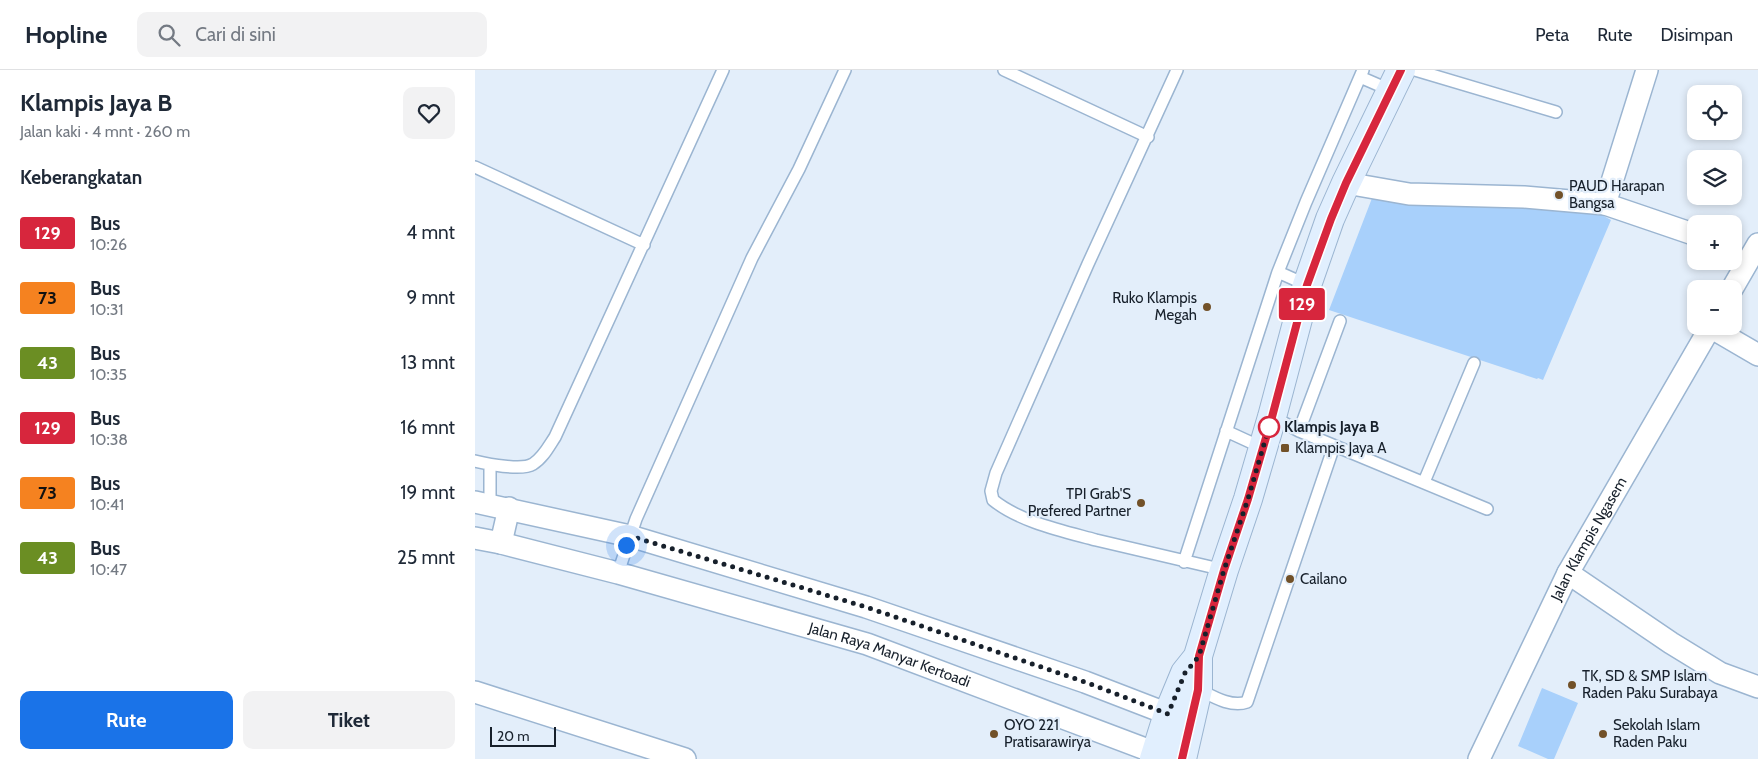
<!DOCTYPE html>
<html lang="id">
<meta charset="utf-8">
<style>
:root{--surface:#fff;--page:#f2f2f3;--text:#1f2937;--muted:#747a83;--line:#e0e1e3;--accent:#1a73e8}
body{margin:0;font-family:Cabin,sans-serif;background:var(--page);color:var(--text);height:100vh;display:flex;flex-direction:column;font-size:19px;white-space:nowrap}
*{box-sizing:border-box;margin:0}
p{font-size:16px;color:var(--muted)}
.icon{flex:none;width:28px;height:28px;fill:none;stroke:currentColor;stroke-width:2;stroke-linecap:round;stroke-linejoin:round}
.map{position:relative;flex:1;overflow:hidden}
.panel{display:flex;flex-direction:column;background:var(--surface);width:475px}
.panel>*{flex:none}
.badge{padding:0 10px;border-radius:4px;font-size:18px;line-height:32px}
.tools{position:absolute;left:1212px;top:15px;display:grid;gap:10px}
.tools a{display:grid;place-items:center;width:55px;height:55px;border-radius:10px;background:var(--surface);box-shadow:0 2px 8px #0003;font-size:25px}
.scale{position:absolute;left:15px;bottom:12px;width:66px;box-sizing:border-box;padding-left:5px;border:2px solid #17202b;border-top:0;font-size:14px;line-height:18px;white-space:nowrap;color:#17202b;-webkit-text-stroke:4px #e3eefa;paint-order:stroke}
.you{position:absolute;width:25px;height:25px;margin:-12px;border:4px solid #fff;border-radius:50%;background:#1a73e8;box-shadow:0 0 0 8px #1a73e833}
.map>.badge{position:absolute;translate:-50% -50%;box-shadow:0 0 0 2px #fff}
h2{padding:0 20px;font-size:19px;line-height:45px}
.round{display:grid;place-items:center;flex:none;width:52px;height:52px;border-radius:10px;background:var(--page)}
.summary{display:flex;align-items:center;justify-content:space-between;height:85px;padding:0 20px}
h1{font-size:24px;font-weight:700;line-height:38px}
.button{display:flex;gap:10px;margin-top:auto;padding:10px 20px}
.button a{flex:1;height:58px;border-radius:10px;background:var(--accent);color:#fff;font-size:20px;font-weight:700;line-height:58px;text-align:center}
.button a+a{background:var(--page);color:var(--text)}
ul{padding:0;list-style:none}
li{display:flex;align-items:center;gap:15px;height:65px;padding:0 20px}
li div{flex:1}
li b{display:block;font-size:19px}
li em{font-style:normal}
li .badge{min-width:55px;font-weight:700;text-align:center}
header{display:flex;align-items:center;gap:30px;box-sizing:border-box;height:70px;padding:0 25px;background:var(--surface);border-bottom:1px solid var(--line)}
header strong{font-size:24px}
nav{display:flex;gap:28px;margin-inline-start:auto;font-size:18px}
.search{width:350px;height:45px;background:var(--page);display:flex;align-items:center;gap:12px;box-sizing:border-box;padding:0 18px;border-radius:10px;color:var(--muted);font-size:19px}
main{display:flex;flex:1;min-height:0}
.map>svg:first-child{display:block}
.green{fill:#a8d0fb}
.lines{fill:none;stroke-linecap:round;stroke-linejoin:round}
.service-casing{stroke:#9bb5d1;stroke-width:14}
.minor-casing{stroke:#9bb5d1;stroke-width:24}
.secondary-casing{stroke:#9bb5d1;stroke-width:30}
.service{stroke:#fff;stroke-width:11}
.minor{stroke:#fff;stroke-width:21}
.secondary{stroke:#e1effe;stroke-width:28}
.line-casing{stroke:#fff;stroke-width:11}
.line{stroke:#d7263d;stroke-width:8}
.walk{stroke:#17202b;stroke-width:5;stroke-dasharray:0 9}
.poi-dot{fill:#725128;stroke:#e3eefa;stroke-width:2}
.stop-dot{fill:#fff;stroke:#d7263d;stroke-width:2.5}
.labels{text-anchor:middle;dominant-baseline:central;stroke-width:4.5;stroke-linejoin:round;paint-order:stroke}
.poi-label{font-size:15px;fill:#17202b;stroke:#e3eefa;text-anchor:start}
.stop-label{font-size:15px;font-weight:bold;fill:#17202b;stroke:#e3eefa;text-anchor:start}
.street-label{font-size:15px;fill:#17202b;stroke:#e3eefa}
</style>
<header>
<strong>Hopline</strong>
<div class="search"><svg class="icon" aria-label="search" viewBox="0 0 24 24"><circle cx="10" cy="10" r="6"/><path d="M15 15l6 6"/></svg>Cari di sini</div>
<nav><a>Peta</a><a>Rute</a><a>Disimpan</a></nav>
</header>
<main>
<section class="panel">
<div class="summary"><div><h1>Klampis Jaya B</h1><p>Jalan kaki · 4 mnt · 260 m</p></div><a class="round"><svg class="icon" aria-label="heart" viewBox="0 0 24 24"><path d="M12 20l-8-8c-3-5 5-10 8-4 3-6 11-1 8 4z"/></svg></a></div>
<h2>Keberangkatan</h2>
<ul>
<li><span class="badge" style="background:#d7263d;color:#fff">129</span><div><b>Bus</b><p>10:26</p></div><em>4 mnt</em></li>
<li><span class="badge" style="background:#f58220;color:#111">73</span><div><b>Bus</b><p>10:31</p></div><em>9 mnt</em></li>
<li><span class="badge" style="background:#6b8e23;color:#fff">43</span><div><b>Bus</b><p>10:35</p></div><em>13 mnt</em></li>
<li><span class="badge" style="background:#d7263d;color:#fff">129</span><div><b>Bus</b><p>10:38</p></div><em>16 mnt</em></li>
<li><span class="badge" style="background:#f58220;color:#111">73</span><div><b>Bus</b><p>10:41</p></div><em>19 mnt</em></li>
<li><span class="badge" style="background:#6b8e23;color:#fff">43</span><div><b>Bus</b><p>10:47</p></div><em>25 mnt</em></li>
</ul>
<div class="button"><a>Rute</a><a>Tiket</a></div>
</section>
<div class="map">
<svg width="1283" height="689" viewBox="0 0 1283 689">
<rect width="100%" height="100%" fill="#e3eefa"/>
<path class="green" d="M899 123 1118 140 1136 150 1068 310 1063 308 1062 309 854 240Z
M1067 618 1103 633 1079 689H1073L1043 676Z"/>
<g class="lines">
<g class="service-casing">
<path id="service" d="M529 0 673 67
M702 0 613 194 521 403 516 421 518 430C545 452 588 461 621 470 664 480 706 490 749 500
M940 0 1081 42
M885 7 915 20
M0 97 169 175
M803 202 832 215
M798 347 824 361 1012 439
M751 361 788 378
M824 361 865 251
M0 391C13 394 47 401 58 394 68 388 74 376 80 367L248 0
M15 395V435
M949 412 999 293
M709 492 803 202 831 132 888 0
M143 503 161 449 277 188 324 99 370 0
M723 619C737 626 756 638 772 632L859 376"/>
</g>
<g class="minor-casing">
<g id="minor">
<path d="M1172 0 1130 134 1221 165"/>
<path d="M871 113 934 124 1049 127 1130 134"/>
<path d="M1257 219 1283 174"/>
<path d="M1235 257 1283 285"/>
<path d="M0 432 155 466 391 537 610 612 693 644"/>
<path id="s1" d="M0 468 26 473 143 503 392 574 681 683"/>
<path d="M26 473 34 438"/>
<path d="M1093 503 1196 573 1245 603 1283 617"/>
<path d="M0 622 210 689"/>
<path id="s2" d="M1004 689 1093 503 1236 256"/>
</g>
</g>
<g class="secondary-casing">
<path id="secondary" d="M679 689 693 644 710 603 722 588
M707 689 723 619V586L749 500 773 429 797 347 832 215 855 149 871 113 926 0"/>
</g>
<use href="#service" class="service"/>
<use href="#minor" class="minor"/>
<use href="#secondary" class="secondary"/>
</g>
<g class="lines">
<g class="line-casing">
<path id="line" d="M707 689 723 620 724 586 749 500 773 429 797 347 832 215 856 149 871 113 926 0"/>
</g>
<use href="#line" class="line"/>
<path class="walk" d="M151 475 155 466 391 537 610 612 693 644 710 603 724 586 749 500 773 429 794 357"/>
</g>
<g class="poi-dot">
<circle cx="1084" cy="125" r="5"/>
<circle cx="732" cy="237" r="5"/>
<rect x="805" y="373" width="10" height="10" rx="2.5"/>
<circle cx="666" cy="433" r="5"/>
<circle cx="815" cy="509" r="5"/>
<circle cx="1097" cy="615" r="5"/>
<circle cx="519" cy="664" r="5"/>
<circle cx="1128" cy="664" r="5"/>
</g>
<circle class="stop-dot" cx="794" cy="357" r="10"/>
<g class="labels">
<g class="poi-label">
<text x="1094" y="116">PAUD Harapan<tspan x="1094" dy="17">Bangsa</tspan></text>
<text x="722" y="228" text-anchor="end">Ruko Klampis<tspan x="722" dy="17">Megah</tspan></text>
<text x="820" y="378">Klampis Jaya A</text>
<text x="656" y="424" text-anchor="end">TPI Grab'S<tspan x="656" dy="17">Prefered Partner</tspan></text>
<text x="825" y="509">Cailano</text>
<text x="1107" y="606">TK, SD &amp; SMP Islam<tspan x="1107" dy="17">Raden Paku Surabaya</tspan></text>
<text x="529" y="655">OYO 221<tspan x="529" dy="17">Pratisarawirya</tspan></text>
<text x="1138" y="655">Sekolah Islam<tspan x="1138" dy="17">Raden Paku</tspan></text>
</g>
<g class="stop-label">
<text x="809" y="357">Klampis Jaya B</text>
</g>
<g class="street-label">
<text stroke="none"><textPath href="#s2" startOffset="246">Jalan Klampis Ngasem</textPath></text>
<text stroke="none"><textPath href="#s1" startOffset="431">Jalan Raya Manyar Kertoadi</textPath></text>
</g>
</g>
</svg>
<div class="tools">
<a><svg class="icon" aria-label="locate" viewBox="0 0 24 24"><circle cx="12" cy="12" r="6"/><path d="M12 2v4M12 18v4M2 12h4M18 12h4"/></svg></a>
<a><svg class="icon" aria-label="layers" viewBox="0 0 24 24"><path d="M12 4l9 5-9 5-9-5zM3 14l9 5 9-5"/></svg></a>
<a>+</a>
<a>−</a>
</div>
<div class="scale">20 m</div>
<div class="you" style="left:151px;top:475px"></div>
<b class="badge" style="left:827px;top:234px;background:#d7263d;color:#fff">129</b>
</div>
</main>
